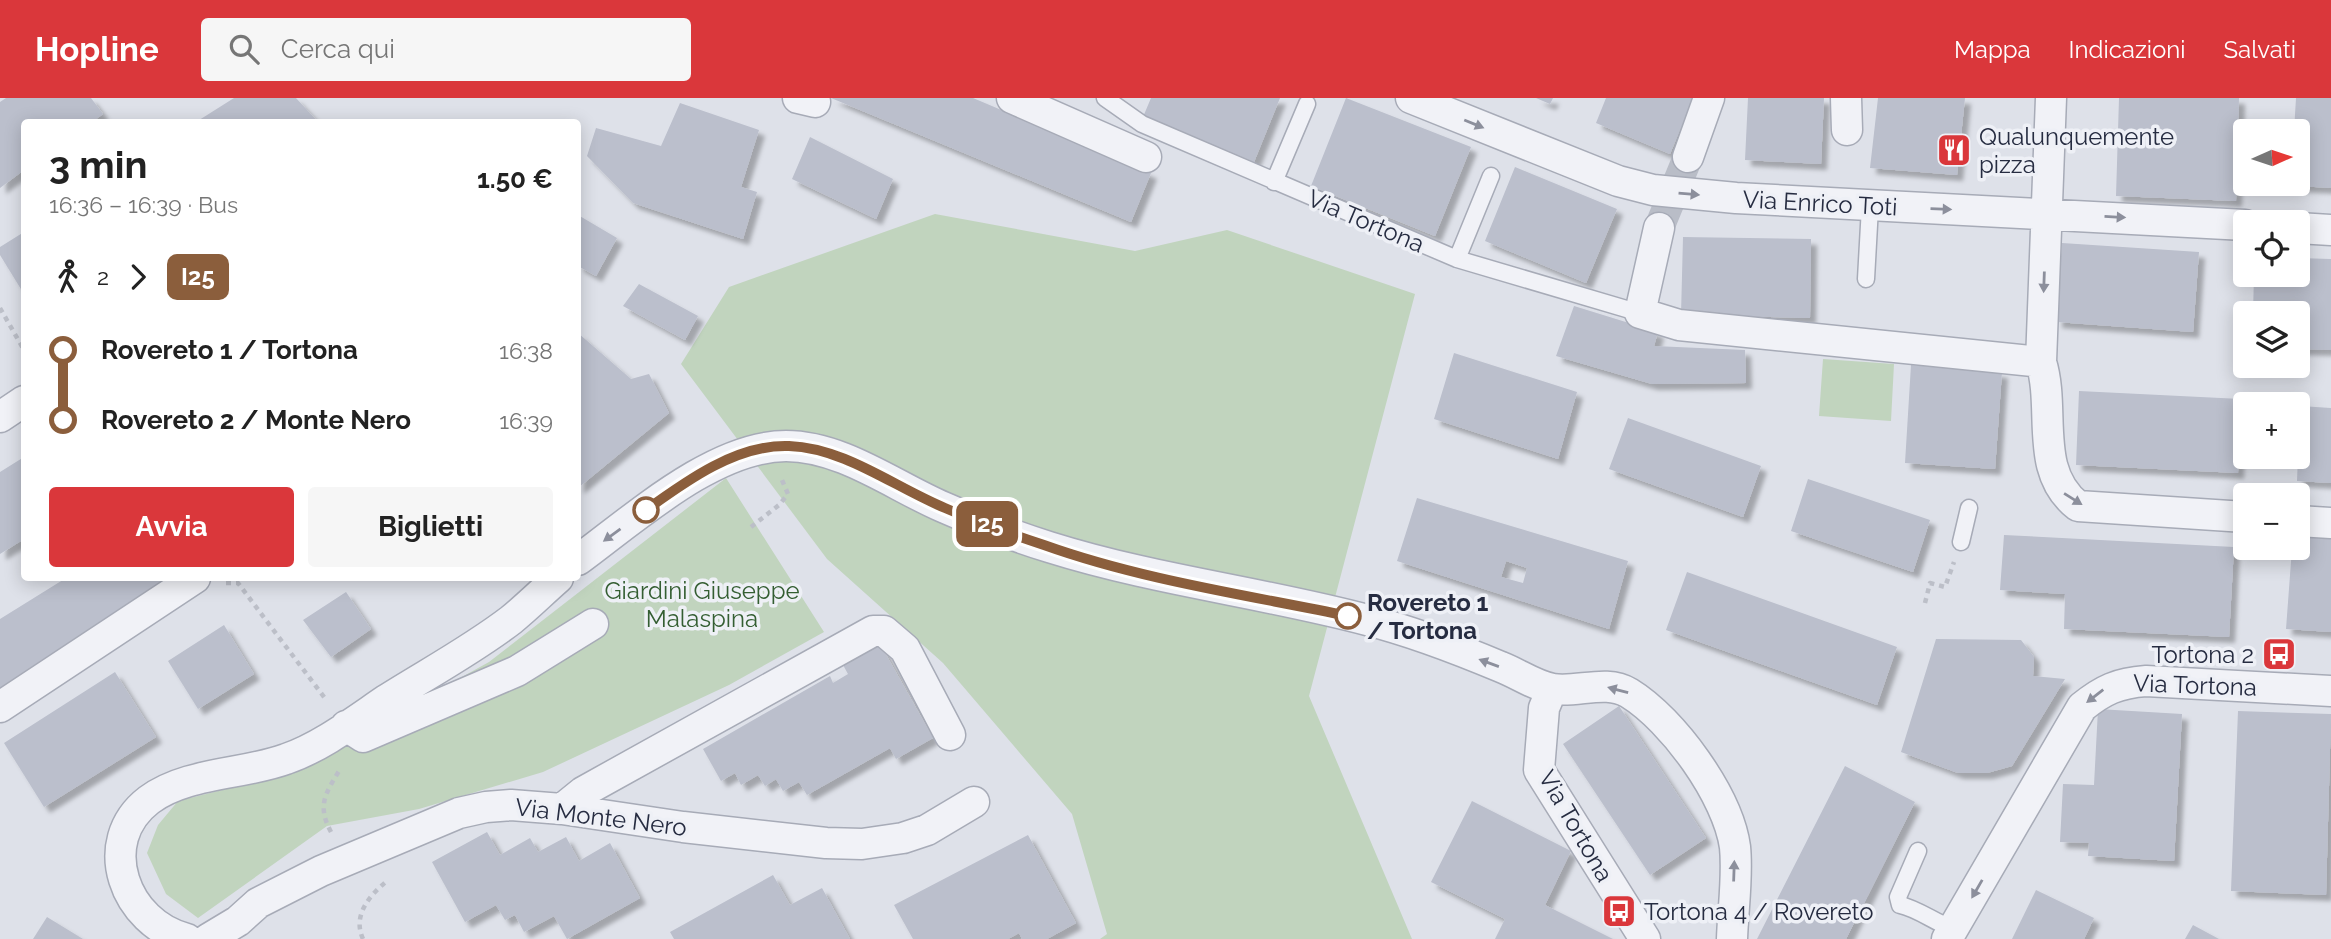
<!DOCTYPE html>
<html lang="it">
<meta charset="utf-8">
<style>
:root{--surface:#fff;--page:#f6f6f6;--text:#222;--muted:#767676;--accent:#da373b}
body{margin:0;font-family:Raleway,sans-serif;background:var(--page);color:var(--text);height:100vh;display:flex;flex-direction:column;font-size:26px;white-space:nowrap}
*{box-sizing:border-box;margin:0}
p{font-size:23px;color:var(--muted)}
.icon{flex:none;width:38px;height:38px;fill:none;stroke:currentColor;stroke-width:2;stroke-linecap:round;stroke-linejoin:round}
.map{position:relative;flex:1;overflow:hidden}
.panel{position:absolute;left:21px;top:21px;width:560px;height:462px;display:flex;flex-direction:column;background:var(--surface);border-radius:7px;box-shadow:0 4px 18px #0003}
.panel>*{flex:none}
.badge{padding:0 14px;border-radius:10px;font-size:24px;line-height:46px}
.needle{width:46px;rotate:87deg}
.tools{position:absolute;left:2233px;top:21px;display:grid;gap:14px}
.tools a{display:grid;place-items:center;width:77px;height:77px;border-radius:7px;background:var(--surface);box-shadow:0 4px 18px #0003;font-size:35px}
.map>.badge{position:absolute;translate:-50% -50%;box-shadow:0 0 0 4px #fff}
.legs{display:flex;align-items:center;gap:10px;height:77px;padding:0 28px;font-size:23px}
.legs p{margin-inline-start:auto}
.headline{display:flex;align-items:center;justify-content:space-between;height:119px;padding:0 28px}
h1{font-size:38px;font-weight:700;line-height:52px}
.primary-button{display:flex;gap:14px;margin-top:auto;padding:14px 28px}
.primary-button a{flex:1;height:80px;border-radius:7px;background:var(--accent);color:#fff;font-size:28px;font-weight:700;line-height:80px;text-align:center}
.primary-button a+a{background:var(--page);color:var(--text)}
ul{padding:0 28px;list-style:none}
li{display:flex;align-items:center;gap:24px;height:70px;font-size:26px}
li i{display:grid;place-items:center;width:10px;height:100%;margin:0 9px;background:currentColor}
li i::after{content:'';width:18px;height:18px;margin:-9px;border:5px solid;border-radius:50%;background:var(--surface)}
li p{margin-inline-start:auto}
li:first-child i{background:linear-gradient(#0000 50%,currentColor 0)}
li:last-child i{background:linear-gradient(currentColor 50%,#0000 0)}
header{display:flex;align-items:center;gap:42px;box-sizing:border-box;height:98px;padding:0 35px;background:var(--accent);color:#fff}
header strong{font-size:33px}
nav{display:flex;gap:38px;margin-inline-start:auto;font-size:24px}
.search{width:490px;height:63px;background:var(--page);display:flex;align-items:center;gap:18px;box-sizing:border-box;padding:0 24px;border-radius:7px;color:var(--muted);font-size:26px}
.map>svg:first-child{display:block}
.green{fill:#c1d4be}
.building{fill:#bbbfcc;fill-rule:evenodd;filter:url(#shadow)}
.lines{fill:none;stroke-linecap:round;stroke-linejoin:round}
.street-tunnel{stroke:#b9bdc7;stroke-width:30;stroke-dasharray:30 15;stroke-linecap:butt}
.lane-casing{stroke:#a7abb7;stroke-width:19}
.street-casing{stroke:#a7abb7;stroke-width:33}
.path{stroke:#bcbfc8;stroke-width:4.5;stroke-dasharray:5 5;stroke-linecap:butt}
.lane{stroke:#f1f2f7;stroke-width:16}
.street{stroke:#f1f2f7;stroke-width:30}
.oneway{fill:#8c8f9c}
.line-1-casing{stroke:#fff;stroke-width:16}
.line-1{stroke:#8b5e3c;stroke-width:10}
.stop-1-dot{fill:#fff;stroke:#8b5e3c;stroke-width:3.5}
.labels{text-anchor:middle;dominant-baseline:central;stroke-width:7;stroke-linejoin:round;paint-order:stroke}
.poi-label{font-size:24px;fill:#262c41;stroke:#eef0f6;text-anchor:start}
.street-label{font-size:24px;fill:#262c41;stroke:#eef0f6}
.park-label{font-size:24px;fill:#345e32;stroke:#eef0f6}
.stop-label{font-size:24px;font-weight:bold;fill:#262c41;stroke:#eef0f6;text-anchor:start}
</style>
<header>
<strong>Hopline</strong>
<div class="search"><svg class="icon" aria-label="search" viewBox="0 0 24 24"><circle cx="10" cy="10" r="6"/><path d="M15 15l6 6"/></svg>Cerca qui</div>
<nav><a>Mappa</a><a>Indicazioni</a><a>Salvati</a></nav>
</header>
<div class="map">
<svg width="2331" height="841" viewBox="0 0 2331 841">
<defs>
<filter id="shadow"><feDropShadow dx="6" dy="6" stdDeviation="2" flood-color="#0004"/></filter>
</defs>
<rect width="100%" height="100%" fill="#dee1e9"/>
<path class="green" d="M935 116 1135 153 1227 132 1415 196 1309 598 1412 841H1100L1107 836 1072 716 943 565 827 461 681 266 729 189Z
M1823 261 1894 266 1891 323 1819 318Z
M726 380 824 534 729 587 543 674 419 711 327 728 198 820 166 796 147 755 158 727 178 703 242 687 321 657 489 564Z"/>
<path class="building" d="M6 0H91L103 16 92 24H24V72L0 90V4Z
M234 0H296L318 24H196Z
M831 0H973L1151 75 1131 124Z
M1151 0H1280L1254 64 1143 19Z
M1346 0 1471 49 1435 138 1311 88Z
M1536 0H1553L1550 6Z
M1606 0H1693L1670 56 1596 25Z
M1748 0H1824L1821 66 1745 62Z
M1878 0H1965L1957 77 1870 70Z
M2119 0H2239L2236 103 2116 98Z
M2296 0H2331V90L2298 88V33H2294Z
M680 5 759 32 741 89 757 94 743 141 633 105 587 58 596 30 661 48Z
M810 39 893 81 876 121 792 81Z
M1515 69 1617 111 1586 185 1485 143Z
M578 117 617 140 596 178 578 168Z
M24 134V196L0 157V149Z
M1683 139 1811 141 1810 220 1681 217Z
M2062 145 2199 154 2193 234 2056 224Z
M2298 160 2331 161V252L2298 251V215H2253L2254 177H2298Z
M639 186 698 218 685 242 623 208Z
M1574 208 1658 234 1654 248 1745 252 1746 285 1652 286 1556 258Z
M578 235 631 281 649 276 669 315 578 390Z
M1454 255 1577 294 1558 361 1434 321Z
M1911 267 2002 274 1995 371 1905 365Z
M2079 293 2241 301 2238 375 2076 367Z
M2300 308 2331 310V385L2297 383Z
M1628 320 1761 368 1743 419 1609 371Z
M24 359V441L0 456V374Z
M1808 381 1930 422 1913 474 1791 433Z
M1417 400 1628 463 1609 531 1397 463ZM1506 463 1527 470 1523 485 1501 479Z
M2004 437 2234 449 2229 539 2064 531 2065 496 2000 492Z
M2298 439 2331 441V534L2286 531 2292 450H2298Z
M1687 474 1897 549 1877 607 1666 532Z
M66 480H177L0 592V521Z
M346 494 371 531 331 559 303 522Z
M224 527 254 576 198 611 168 563Z
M1936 541 2021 542 2034 559 2033 578 2065 581 2012 668 1987 675H1958L1901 654Z
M880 546 933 640 896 661 890 650 807 697 799 684 783 693 776 681 765 688 758 677 741 687 735 675 721 683 703 651 830 578 833 585 848 576 843 567Z
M115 574 156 639 44 709 4 645Z
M1619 608 1706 740 1650 777 1563 646Z
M2098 611 2182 616 2174 763 2088 758 2089 745 2060 744 2063 686 2094 687Z
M2238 613 2331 616 2326 797 2231 793Z
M1845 668 1915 704 1846 841H1757Z
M1472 703 1571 753 1545 807 1613 841H1495L1505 821 1431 784Z
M487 734 500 757 530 740 538 754 566 739 579 763 610 745 640 800 567 841 554 818 524 834 515 817 505 822 496 807 465 824 432 764Z
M1028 737 1076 825 1047 841H1022L1019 835 1008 841H913L894 807Z
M773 777 790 807 822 790 850 841H674L670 834Z
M2036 792 2094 820 2084 841H2012Z
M47 819 83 841H33Z
M2193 827 2219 841H2185Z"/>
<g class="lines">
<path class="street-tunnel" d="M1659 130 1688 59"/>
<g class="lane-casing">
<path id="lane" d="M1105 0 1142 26 1457 161 1640 215
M1274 84 1307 6
M1457 161 1491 78
M1866 181 1870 109
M1961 444 1969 410
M1918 753 1898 799 1900 807C1919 811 1935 825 1954 831"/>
</g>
<g class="street-casing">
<path id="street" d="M798 0 815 4
M1012 0 1146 59
M1411 0 1618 83 1653 92 1736 100 2245 127
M1846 0 1847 32
M2051 0 2041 264C2056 312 2033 373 2078 408L2245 419
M1688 59 1709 0
M1659 130 1640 215 1679 227 2041 264
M2298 130 2331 132
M0 319 24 303
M2298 423 2331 425
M578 462C634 421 714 348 786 348 842 348 894 388 943 409 977 424 1014 438 1049 449 1154 482 1261 494 1367 522 1411 533 1458 551 1501 569 1517 575 1535 588 1553 591 1578 595 1606 581 1629 595 1673 622 1728 698 1735 749 1738 778 1733 811 1732 841
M1552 591 1544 610 1539 672 1645 841
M0 609 195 480
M346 628 363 639 517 573 593 526
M562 711 583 694 873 533H884L905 551 950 637
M187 841C125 826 94 744 149 702 187 674 243 677 286 661 321 649 355 623 386 602 427 576 472 552 511 522 527 509 542 494 558 480
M208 841 238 823 258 805 321 773 459 715 486 709 511 707 562 711 683 729 826 745 862 746 903 740 927 732 974 704
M1947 841 2082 609C2103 592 2118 585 2146 583L2331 593"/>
</g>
<path class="path" d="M0 210 24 252
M751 429 779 407 788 396 782 382
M226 485H238L327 603
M1925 505 1930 485 1945 489 1954 464
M331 734C317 708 325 696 339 673
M363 841C352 817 370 797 387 783"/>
<use href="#lane" class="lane"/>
<use href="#street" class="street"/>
</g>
<defs><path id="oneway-solid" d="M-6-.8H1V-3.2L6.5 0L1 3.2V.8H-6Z" transform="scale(1.75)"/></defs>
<g class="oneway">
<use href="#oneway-solid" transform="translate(1474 26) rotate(22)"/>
<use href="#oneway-solid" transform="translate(1689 96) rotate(5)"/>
<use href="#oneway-solid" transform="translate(1941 111) rotate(2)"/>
<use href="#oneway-solid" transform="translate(2115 119) rotate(3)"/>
<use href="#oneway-solid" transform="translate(2044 184) rotate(92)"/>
<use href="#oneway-solid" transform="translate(2073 401) rotate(32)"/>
<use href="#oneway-solid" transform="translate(612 437) rotate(144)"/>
<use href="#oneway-solid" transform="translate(1489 565) rotate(-160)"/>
<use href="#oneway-solid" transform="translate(1618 592) rotate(-165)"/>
<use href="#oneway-solid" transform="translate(2095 598) rotate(142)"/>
<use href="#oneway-solid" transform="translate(1734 773) rotate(-88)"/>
<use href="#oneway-solid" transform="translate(1977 791) rotate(120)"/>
</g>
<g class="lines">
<g class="line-1-casing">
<path id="line-1" d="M646 412C686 383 737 346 789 348 845 350 894 389 945 410 977 424 1011 436 1044 447 1142 482 1247 497 1348 518"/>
</g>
<use href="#line-1" class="line-1"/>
</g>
<defs>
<g id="restaurant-square" transform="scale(1.75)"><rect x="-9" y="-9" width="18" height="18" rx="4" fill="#da373b" stroke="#eef0f6"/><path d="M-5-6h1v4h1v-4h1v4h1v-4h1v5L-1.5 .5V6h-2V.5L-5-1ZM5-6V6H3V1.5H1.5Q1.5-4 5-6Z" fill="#fff"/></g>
<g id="bus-square" transform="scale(1.75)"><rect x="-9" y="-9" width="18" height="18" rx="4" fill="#da373b" stroke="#eef0f6"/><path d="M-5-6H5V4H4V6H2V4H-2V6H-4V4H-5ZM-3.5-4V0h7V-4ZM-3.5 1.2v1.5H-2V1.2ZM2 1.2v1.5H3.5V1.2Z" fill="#fff"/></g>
</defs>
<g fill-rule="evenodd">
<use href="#restaurant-square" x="1954" y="52"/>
<use href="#bus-square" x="2279" y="556"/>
<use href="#bus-square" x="1619" y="813"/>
</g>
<g class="stop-1-dot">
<circle cx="646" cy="412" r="12"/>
<circle cx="1348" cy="518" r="12"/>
</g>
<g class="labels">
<g class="poi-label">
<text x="1979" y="38">Qualunquemente<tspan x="1979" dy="28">pizza</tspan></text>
<text x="2254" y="556" text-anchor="end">Tortona 2</text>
<text x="1644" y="813">Tortona 4 / Rovereto</text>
</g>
<g class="street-label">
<text transform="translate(1820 105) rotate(3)">Via Enrico Toti</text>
<text transform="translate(1366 123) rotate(23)">Via Tortona</text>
<text transform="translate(2195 587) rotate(2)">Via Tortona</text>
<text transform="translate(601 719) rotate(7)">Via Monte Nero</text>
<text transform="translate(1576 728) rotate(60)">Via Tortona</text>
</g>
<g class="park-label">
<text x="702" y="492">Giardini Giuseppe<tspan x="702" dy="28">Malaspina</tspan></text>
</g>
<g class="stop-label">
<text x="1367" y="504">Rovereto 1<tspan x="1367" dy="28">/ Tortona</tspan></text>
</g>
</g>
</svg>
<div class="tools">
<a><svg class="needle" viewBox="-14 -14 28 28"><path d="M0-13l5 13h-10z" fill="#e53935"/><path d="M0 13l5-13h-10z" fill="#767676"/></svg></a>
<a><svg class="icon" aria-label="locate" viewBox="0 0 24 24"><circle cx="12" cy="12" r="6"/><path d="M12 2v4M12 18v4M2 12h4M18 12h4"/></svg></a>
<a><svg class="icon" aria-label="layers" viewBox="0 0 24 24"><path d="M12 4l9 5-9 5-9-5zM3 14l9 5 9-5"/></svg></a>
<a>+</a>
<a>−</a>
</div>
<b class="badge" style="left:987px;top:426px;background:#8b5e3c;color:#fff">I25</b>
<section class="panel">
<div class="headline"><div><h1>3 min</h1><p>16:36 – 16:39 · Bus</p></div><b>1.50 €</b></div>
<div class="legs"><svg class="icon" aria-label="walk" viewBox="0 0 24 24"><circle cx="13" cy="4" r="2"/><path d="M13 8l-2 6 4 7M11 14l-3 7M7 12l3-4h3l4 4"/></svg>2<svg class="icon" aria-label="forward" viewBox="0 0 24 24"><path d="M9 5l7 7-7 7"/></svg><b class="badge" style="background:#8b5e3c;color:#fff">I25</b></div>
<ul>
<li><i style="color:#8b5e3c"></i><b>Rovereto 1 / Tortona</b><p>16:38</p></li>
<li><i style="color:#8b5e3c"></i><b>Rovereto 2 / Monte Nero</b><p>16:39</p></li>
</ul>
<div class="primary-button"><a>Avvia</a><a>Biglietti</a></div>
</section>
</div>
